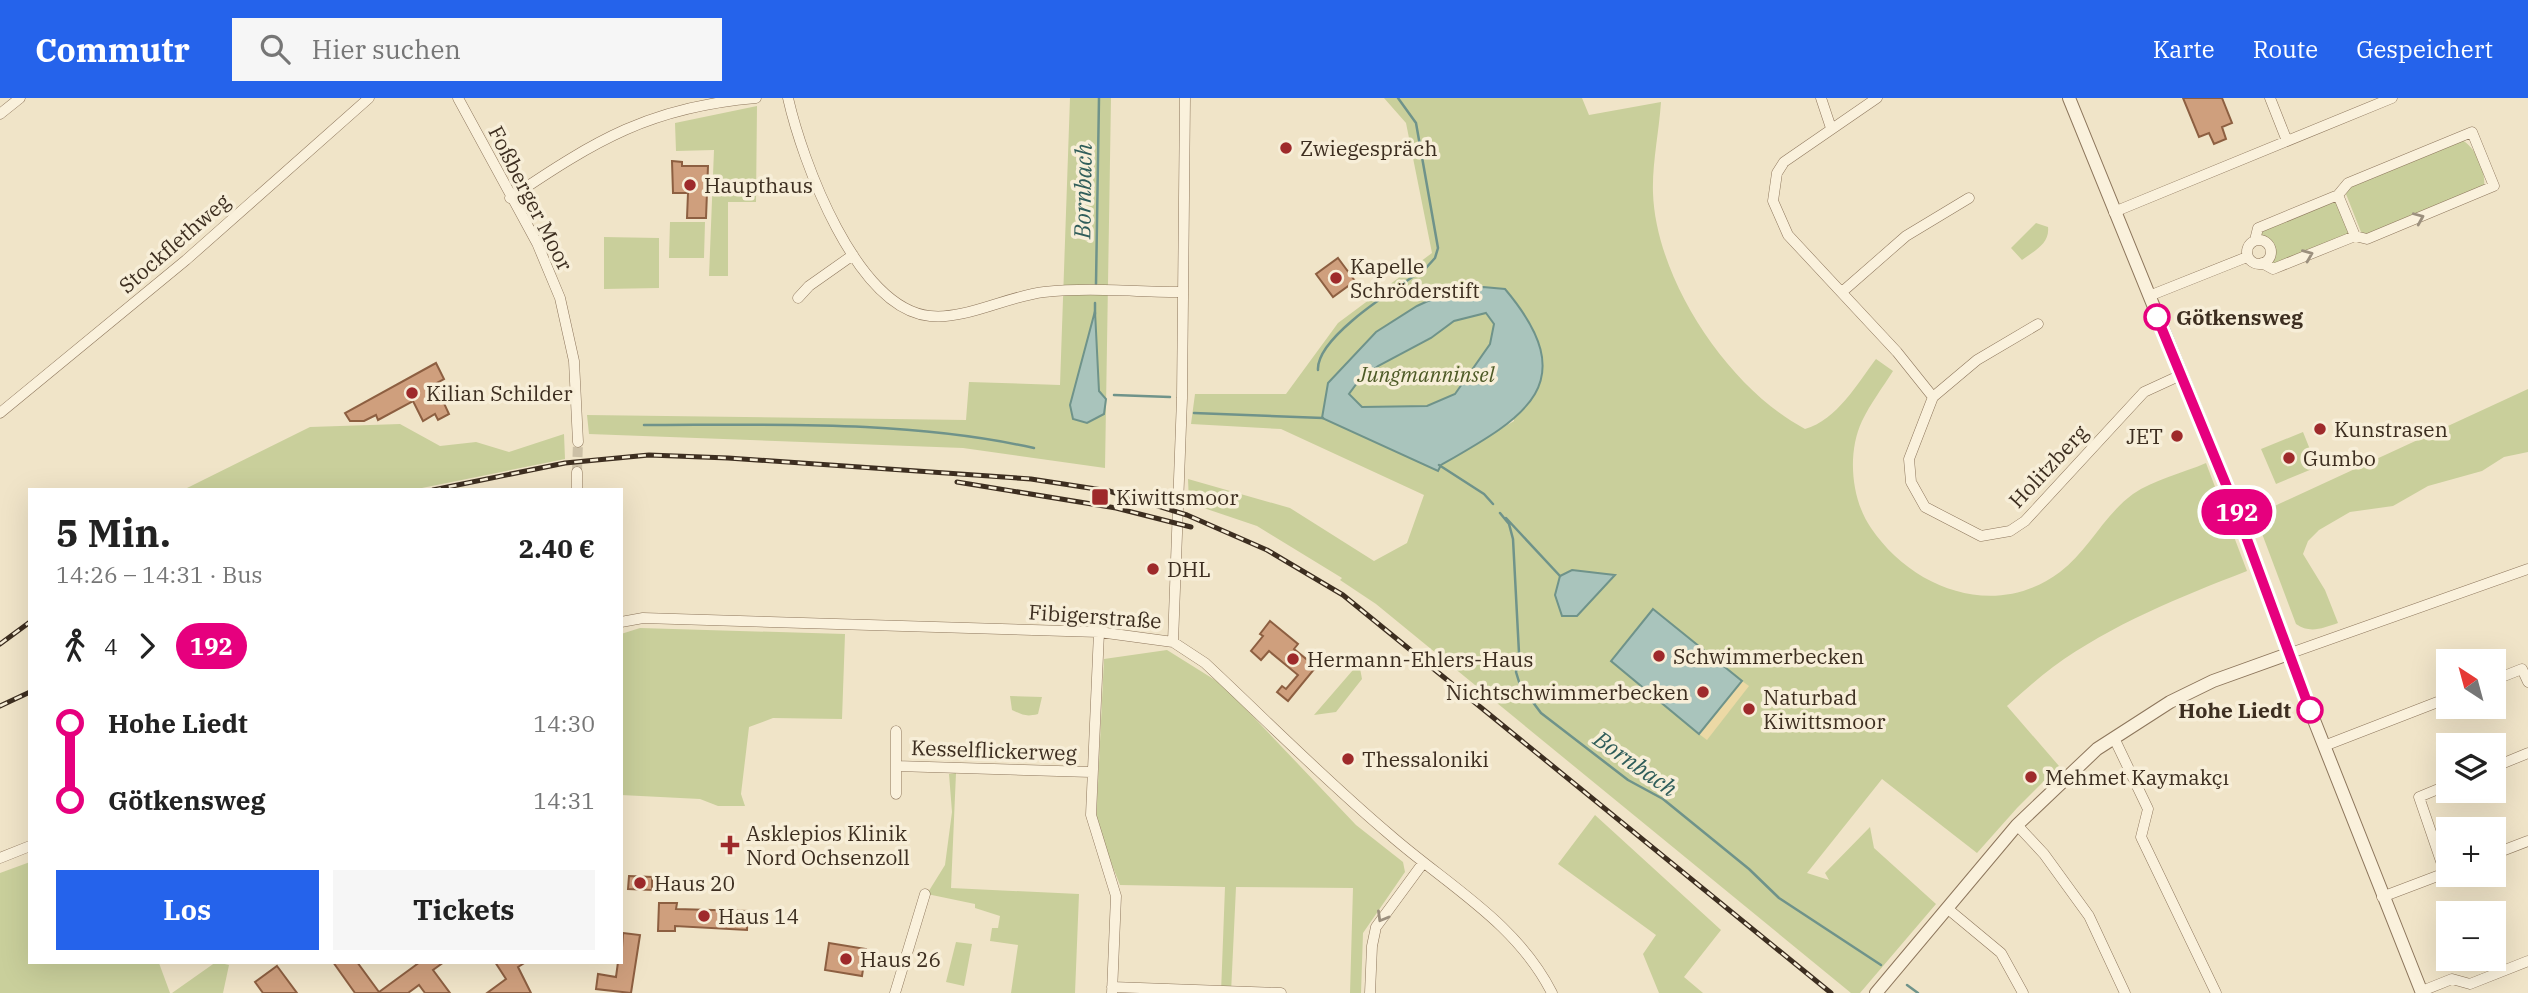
<!DOCTYPE html>
<html lang="de">
<meta charset="utf-8">
<style>
:root{--surface:#fff;--page:#f6f6f6;--text:#222;--muted:#767676;--accent:#2563eb}
body{margin:0;font-family:"IBM Plex Serif",serif;background:var(--page);color:var(--text);height:100vh;display:flex;flex-direction:column;font-size:26px;white-space:nowrap}
*{box-sizing:border-box;margin:0}
p{font-size:23px;color:var(--muted)}
.icon{flex:none;width:38px;height:38px;fill:none;stroke:currentColor;stroke-width:2;stroke-linecap:round;stroke-linejoin:round}
.map{position:relative;flex:1;overflow:hidden}
.details{position:absolute;left:28px;top:390px;width:595px;height:476px;display:flex;flex-direction:column;background:var(--surface);border-radius:0px;box-shadow:0 7px 28px #0002}
.details>*{flex:none}
.badge{padding:0 14px;border-radius:23px;font-size:24px;line-height:46px}
.needle{width:46px;rotate:324deg}
.controls{position:absolute;left:2436px;top:551px;display:grid;gap:14px}
.controls a{display:grid;place-items:center;width:70px;height:70px;border-radius:0px;background:var(--surface);box-shadow:0 7px 28px #0002;font-size:35px}
.map>.badge{position:absolute;translate:-50% -50%;box-shadow:0 0 0 4px #fff}
.legs{display:flex;align-items:center;gap:10px;height:77px;padding:0 28px;font-size:23px}
.legs p{margin-inline-start:auto}
.summary{display:flex;align-items:center;justify-content:space-between;height:119px;padding:0 28px}
h1{font-size:38px;font-weight:700;line-height:52px}
.button{display:flex;gap:14px;margin-top:auto;padding:14px 28px}
.button a{flex:1;height:80px;border-radius:0px;background:var(--accent);color:#fff;font-size:28px;font-weight:700;line-height:80px;text-align:center}
.button a+a{background:var(--page);color:var(--text)}
ul{padding:0 28px;list-style:none}
li{display:flex;align-items:center;gap:24px;height:77px;font-size:26px}
li i{display:grid;place-items:center;width:10px;height:100%;margin:0 9px;background:currentColor}
li i::after{content:'';width:18px;height:18px;margin:-9px;border:5px solid;border-radius:50%;background:var(--surface)}
li p{margin-inline-start:auto}
li:first-child i{background:linear-gradient(#0000 50%,currentColor 0)}
li:last-child i{background:linear-gradient(currentColor 50%,#0000 0)}
header{display:flex;align-items:center;gap:42px;box-sizing:border-box;height:98px;padding:0 35px;background:var(--accent);color:#fff}
header strong{font-size:33px}
nav{display:flex;gap:38px;margin-inline-start:auto;font-size:24px}
.search{width:490px;height:63px;background:var(--page);display:flex;align-items:center;gap:18px;box-sizing:border-box;padding:0 24px;border-radius:0px;color:var(--muted);font-size:26px}
.map>svg:first-child{display:block}
.green{fill:#c9cf9b;fill-rule:evenodd}
.sand{fill:#ecd9a5}
.water{fill:#a9c4bc;stroke:#6f938a;stroke-width:2;fill-rule:evenodd}
.lines{fill:none;stroke-linecap:round;stroke-linejoin:round}
.stream{stroke:#6f938a;stroke-width:2.5}
.building{fill:#cf9f7d;stroke:#8d5f41;stroke-width:2}
.minor-tunnel{stroke:#ccc0a6;stroke-width:10;stroke-dasharray:10 5;stroke-linecap:butt}
.minor-casing{stroke:#8d765c;stroke-width:11}
.tertiary-casing{stroke:#8d765c;stroke-width:14}
.minor{stroke:#faf1dc;stroke-width:10}
.tertiary{stroke:#faf1dc;stroke-width:12}
.rail-casing{stroke:#3d2e20;stroke-width:5}
.rail{stroke:#f7eed8;stroke-width:2.5;stroke-dasharray:8;stroke-linecap:butt}
.oneway{stroke:#9c907e}
.line-1-casing{stroke:#fff;stroke-width:16}
.line-1{stroke:#e6007e;stroke-width:10}
.poi-dot{fill:#9e2a2b;stroke:#f7eed8;stroke-width:2.5}
.stop-1-dot{fill:#fff;stroke:#e6007e;stroke-width:3.5}
.labels{text-anchor:middle;dominant-baseline:central;stroke-width:7;stroke-linejoin:round;paint-order:stroke}
.poi-label{font-size:21px;fill:#3d2e20;stroke:#f7eed8;text-anchor:start}
.street-label{font-size:21px;fill:#3d2e20;stroke:#f7eed8}
.stop-label{font-size:21px;font-weight:bold;fill:#3d2e20;stroke:#f7eed8;text-anchor:start}
.park-label{font-size:21px;font-style:italic;fill:#4d5a26;stroke:#f7eed8}
.water-label{font-size:23px;font-style:italic;fill:#2f5d5a;stroke:#f7eed8}
</style>
<header>
<strong>Commutr</strong>
<div class="search"><svg class="icon" aria-label="search" viewBox="0 0 24 24"><circle cx="10" cy="10" r="6"/><path d="M15 15l6 6"/></svg>Hier suchen</div>
<nav><a>Karte</a><a>Route</a><a>Gespeichert</a></nav>
</header>
<div class="map">
<svg width="2528" height="895" viewBox="0 0 2528 895">
<rect width="100%" height="100%" fill="#f0e4c8"/>
<path class="green" d="M1070 0H1111L1105 370 963 350 589 336 587 317 966 322 969 284 1060 287ZM1094 216 1099 293 1070 307Z
M1384 0H1582L1589 17 1661 4C1659 34 1652 66 1653 95 1656 182 1729 291 1805 331 1837 322 1857 286 1876 261L1893 273C1883 289 1870 306 1862 323 1847 355 1851 401 1871 430 1913 492 1996 522 2060 474 2088 453 2104 417 2133 396 2153 382 2183 375 2206 365L2247 473C2180 499 2112 526 2053 569 2037 581 2022 595 2007 608L2059 668 2017 710 1977 755 1882 681 1807 775 1829 782 1825 775 1870 729 1874 750 1936 806 1860 895H1851L1376 506 1340 482 1342 480 1257 428 1189 405 1188 381 1290 410 1374 463 1407 445 1424 397 1281 331 1191 326 1195 296H1286L1338 225 1432 155 1406 25ZM1505 191 1514 323 1440 367 1322 320 1328 285Z
M757 8 756 104H728V178H709L714 52 676 53 675 25Z
M2462 42C2476 50 2486 72 2484 89L2366 137 2361 134 2346 96 2349 89Z
M2337 100 2352 135 2273 168 2266 165 2272 151 2270 145 2256 140 2260 133Z
M670 124H705L704 160H669Z
M2036 125 2048 129C2050 146 2034 153 2022 162L2011 150Z
M604 139 659 140V190L604 191Z
M1486 215 1494 226 1490 246 1455 296 1428 308 1362 309 1349 296 1360 281 1378 268 1431 240 1454 223Z
M2528 291V354L2504 359 2482 373 2428 388 2393 408 2350 414 2319 432 2308 443 2303 456 2325 492 2338 525C2323 530 2310 536 2296 526L2255 417Z
M400 326 440 348 476 344 509 354 564 336 565 361 412 392H183L310 329Z
M2303 334 2317 369 2276 386 2261 351Z
M640 530 845 536 842 621 773 620 749 629 741 696 745 708H718L700 701 621 697V536Z
M1167 552 1223 587 1356 727 1403 764 1405 774 1363 835 1361 895H1350L1353 790 1236 789 1231 895H1221L1225 789 1120 787 1096 727 1104 561Z
M1359 565 1362 581 1336 614 1314 617Z
M1010 598 1042 599 1038 616C1026 619 1023 617 1012 612Z
M956 675 951 790 1079 796 1075 895H1011L1018 847 990 843 992 830H998L1000 818 975 810V806L927 796 945 767 952 714 949 676Z
M1595 717 1721 832 1684 879 1703 895H1659L1643 856 1656 837 1558 766Z
M30 764V864L159 865 170 895H0V775Z
M956 844 972 846 964 888 946 884Z
M216 864 229 867 223 895H172Z"/>
<path class="sand" d="M1742 583 1749 588 1707 642 1699 636Z"/>
<path class="water" d="M1483 189 1505 191C1585 286 1525 319 1441 367L1438 373 1322 320 1328 285 1376 234 1417 208 1454 191ZM1486 215 1494 226 1490 246 1455 296 1427 308 1362 309 1349 296 1360 281 1378 268 1431 240 1454 223Z
M1095 213 1099 293 1106 301 1104 316 1087 325 1073 321 1070 307Z
M1572 472 1615 477 1577 518H1562L1555 497 1560 478Z
M1653 511 1742 583 1699 636 1611 563Z"/>
<g class="lines">
<path class="stream" d="M1096 186 1099 0
M1095 216V205
M1318 272C1316 238 1400 188 1426 170L1435 160 1438 150 1416 25 1398 0
M1114 297 1170 299
M1194 315 1323 320
M644 327C773 327 907 322 1034 350
M1439 367 1484 396 1493 406
M1500 415 1509 426 1513 441 1519 555 1516 574 1520 587 1541 615 1628 682 1663 701 1749 771 1779 800 1881 867
M1506 420 1560 478
M1907 887 1918 895"/>
</g>
<path class="building" d="M2183 0H2222L2232 25 2222 29 2226 41 2214 46 2209 35 2199 39Z
M672 63 682 64V68H708L706 120H687L688 95H673Z
M1338 160 1355 183 1333 199 1316 176Z
M436 265 444 281 435 286 449 316 438 322 435 316 423 323 413 303 378 322 376 317 364 323H350L345 315Z
M1270 523 1298 546 1294 551 1316 569 1288 603 1277 594 1282 588 1286 591 1298 577 1269 553 1261 562 1251 553 1263 538 1260 536Z
M629 778 652 779V792L628 791Z
M659 805H677L676 811 748 813 747 832 675 828V833H658Z
M623 835 640 837 631 895 596 891 598 876 616 879 618 864H621Z
M829 845 866 851 862 878 825 872Z
M333 864H357L379 894 420 864H444L433 872 450 895H425L419 887 408 895H355Z
M495 864H526L518 869 531 895H487L506 881Z
M277 868 297 895H263L255 884Z"/>
<g class="lines">
<path class="minor-tunnel" d="M577 374 578 344"/>
<g class="minor-casing">
<path id="minor" d="M458 0 537 145 560 200 574 263 578 344
M788 0C802 62 856 211 930 218 965 222 1008 198 1044 194 1090 189 1137 194 1183 194
M1821 0 1831 30
M1877 0 1784 64 1777 75 1773 103 1788 137 1897 254 1933 299 1909 361 1911 384 1925 409 1981 438 2010 433 2025 423 2144 294 2181 277
M2270 0 2287 43
M0 16 20 0
M2338 97 2355 138
M510 100C596 42 650 9 756 0
M2114 114 2392 0
M2247 154a12 12 0 1 1 24 0a12 12 0 1 1-24 0Z
M2255 142 2258 130 2338 97 2348 85 2472 34 2494 88 2367 141 2355 138 2273 171 2262 165
M1842 194 1906 138 1969 100
M2149 198 2247 159
M798 200 809 188 853 157
M1933 299 1977 262 2038 226
M0 315 186 162 369 0
M577 374V392
M621 524 643 520 1099 534 1173 544 1205 565C1266 622 1325 682 1389 736 1447 787 1516 824 1552 895
M1099 534 1091 717 1116 798 1112 895
M1173 544 1182 300 1185 0
M2288 556 2528 471
M2494 582 2522 571 2528 584
M2114 640 2148 711 2141 739 2216 895
M2324 648 2448 600
M896 668 1091 674
M2494 669 2528 655
M896 696V633
M2017 727 2044 756 2089 818 2125 895
M2494 756 2528 743
M0 760 30 748
M2445 775 2419 699 2448 687
M2382 799 2448 774
M1948 811 2001 855 2023 895
M1112 889 1281 895
M2422 893 2452 881 2470 886 2528 863
M895 895 925 796
M1370 895 1372 848 1376 829 1423 765"/>
</g>
<g class="tertiary-casing">
<path id="tertiary" d="M2069 0 2234 406 2310 612 2422 895
M1876 895 2017 727 2097 651 2170 604 2213 583 2288 556"/>
</g>
<use href="#minor" class="minor"/>
<use href="#tertiary" class="tertiary"/>
<g class="rail-casing">
<path id="rail" d="M957 384 1116 410 1191 429
M433 392 565 365 649 357 728 360 1031 381 1109 393 1187 417 1267 452 1343 497 1831 895
M0 546 30 524
M0 608 30 594"/>
</g>
<use href="#rail" class="rail"/>
</g>
<defs><path id="oneway-chevron" d="M-2-3.5L2.5 0L-2 3.5" fill="none" stroke-width="1.6" stroke-linecap="round" stroke-linejoin="round" transform="scale(1.75)"/></defs>
<g class="oneway">
<use href="#oneway-chevron" transform="translate(2419 120) rotate(-23)"/>
<use href="#oneway-chevron" transform="translate(2308 157) rotate(-22)"/>
<use href="#oneway-chevron" transform="translate(1382 819) rotate(120)"/>
</g>
<g class="lines">
<g class="line-1-casing">
<path id="line-1" d="M2157 219 2234 406 2310 612"/>
</g>
<use href="#line-1" class="line-1"/>
</g>
<g class="poi-dot">
<circle cx="1286" cy="50" r="7"/>
<circle cx="690" cy="87" r="7"/>
<circle cx="1336" cy="180" r="7"/>
<circle cx="412" cy="295" r="7"/>
<circle cx="2320" cy="331" r="7"/>
<circle cx="2177" cy="338" r="7"/>
<circle cx="2289" cy="360" r="7"/>
<rect x="1091" y="390" width="18" height="18" rx="3.5"/>
<circle cx="1153" cy="471" r="7"/>
<circle cx="1659" cy="558" r="7"/>
<circle cx="1293" cy="561" r="7"/>
<circle cx="1703" cy="594" r="7"/>
<circle cx="1749" cy="611" r="7"/>
<circle cx="1348" cy="661" r="7"/>
<circle cx="2031" cy="679" r="7"/>
<path d="M726.5 736.5h7v7h7v7h-7v7h-7v-7h-7v-7h7z"/>
<circle cx="640" cy="785" r="7"/>
<circle cx="704" cy="818" r="7"/>
<circle cx="846" cy="861" r="7"/>
</g>
<g class="stop-1-dot">
<circle cx="2157" cy="219" r="12"/>
<circle cx="2310" cy="612" r="12"/>
</g>
<g class="labels">
<g class="poi-label">
<text x="1300" y="50">Zwiegespräch</text>
<text x="704" y="87">Haupthaus</text>
<text x="1350" y="168">Kapelle<tspan x="1350" dy="24">Schröderstift</tspan></text>
<text x="426" y="295">Kilian Schilder</text>
<text x="2334" y="331">Kunstrasen</text>
<text x="2163" y="338" text-anchor="end">JET</text>
<text x="2303" y="360">Gumbo</text>
<text x="1116" y="399">Kiwittsmoor</text>
<text x="1167" y="471">DHL</text>
<text x="1673" y="558">Schwimmerbecken</text>
<text x="1307" y="561">Hermann-Ehlers-Haus</text>
<text x="1689" y="594" text-anchor="end">Nichtschwimmerbecken</text>
<text x="1763" y="599">Naturbad<tspan x="1763" dy="24">Kiwittsmoor</tspan></text>
<text x="1362" y="661">Thessaloniki</text>
<text x="2045" y="679">Mehmet Kaymakçı</text>
<text x="746" y="735">Asklepios Klinik<tspan x="746" dy="24">Nord Ochsenzoll</tspan></text>
<text x="654" y="785">Haus 20</text>
<text x="718" y="818">Haus 14</text>
<text x="860" y="861">Haus 26</text>
</g>
<g class="street-label">
<text transform="translate(531 100) rotate(63)">Foßberger Moor</text>
<text transform="translate(174 145) rotate(-41)">Stockflethweg</text>
<text transform="translate(2048 368) rotate(-47)">Holitzberg</text>
<text transform="translate(1095 518) rotate(4)">Fibigerstraße</text>
<text transform="translate(994 652) rotate(2)">Kesselflickerweg</text>
</g>
<g class="stop-label">
<text x="2176" y="219">Götkensweg</text>
<text x="2291" y="612" text-anchor="end">Hohe Liedt</text>
</g>
<g class="park-label">
<text x="1426" y="276">Jungmanninsel</text>
</g>
<g class="water-label">
<text transform="translate(1082 93) rotate(-89)">Bornbach</text>
<text transform="translate(1636 665) rotate(35)">Bornbach</text>
</g>
</g>
</svg>
<div class="controls">
<a><svg class="needle" viewBox="-14 -14 28 28"><path d="M0-13l5 13h-10z" fill="#e53935"/><path d="M0 13l5-13h-10z" fill="#767676"/></svg></a>
<a><svg class="icon" aria-label="layers" viewBox="0 0 24 24"><path d="M12 4l9 5-9 5-9-5zM3 14l9 5 9-5"/></svg></a>
<a>+</a>
<a>−</a>
</div>
<b class="badge" style="left:2237px;top:414px;background:#e6007e;color:#fff">192</b>
<section class="details">
<div class="summary"><div><h1>5 Min.</h1><p>14:26 – 14:31 · Bus</p></div><b>2.40 €</b></div>
<div class="legs"><svg class="icon" aria-label="walk" viewBox="0 0 24 24"><circle cx="13" cy="4" r="2"/><path d="M13 8l-2 6 4 7M11 14l-3 7M7 12l3-4h3l4 4"/></svg>4<svg class="icon" aria-label="forward" viewBox="0 0 24 24"><path d="M9 5l7 7-7 7"/></svg><b class="badge" style="background:#e6007e;color:#fff">192</b></div>
<ul>
<li><i style="color:#e6007e"></i><b>Hohe Liedt</b><p>14:30</p></li>
<li><i style="color:#e6007e"></i><b>Götkensweg</b><p>14:31</p></li>
</ul>
<div class="button"><a>Los</a><a>Tickets</a></div>
</section>
</div>
